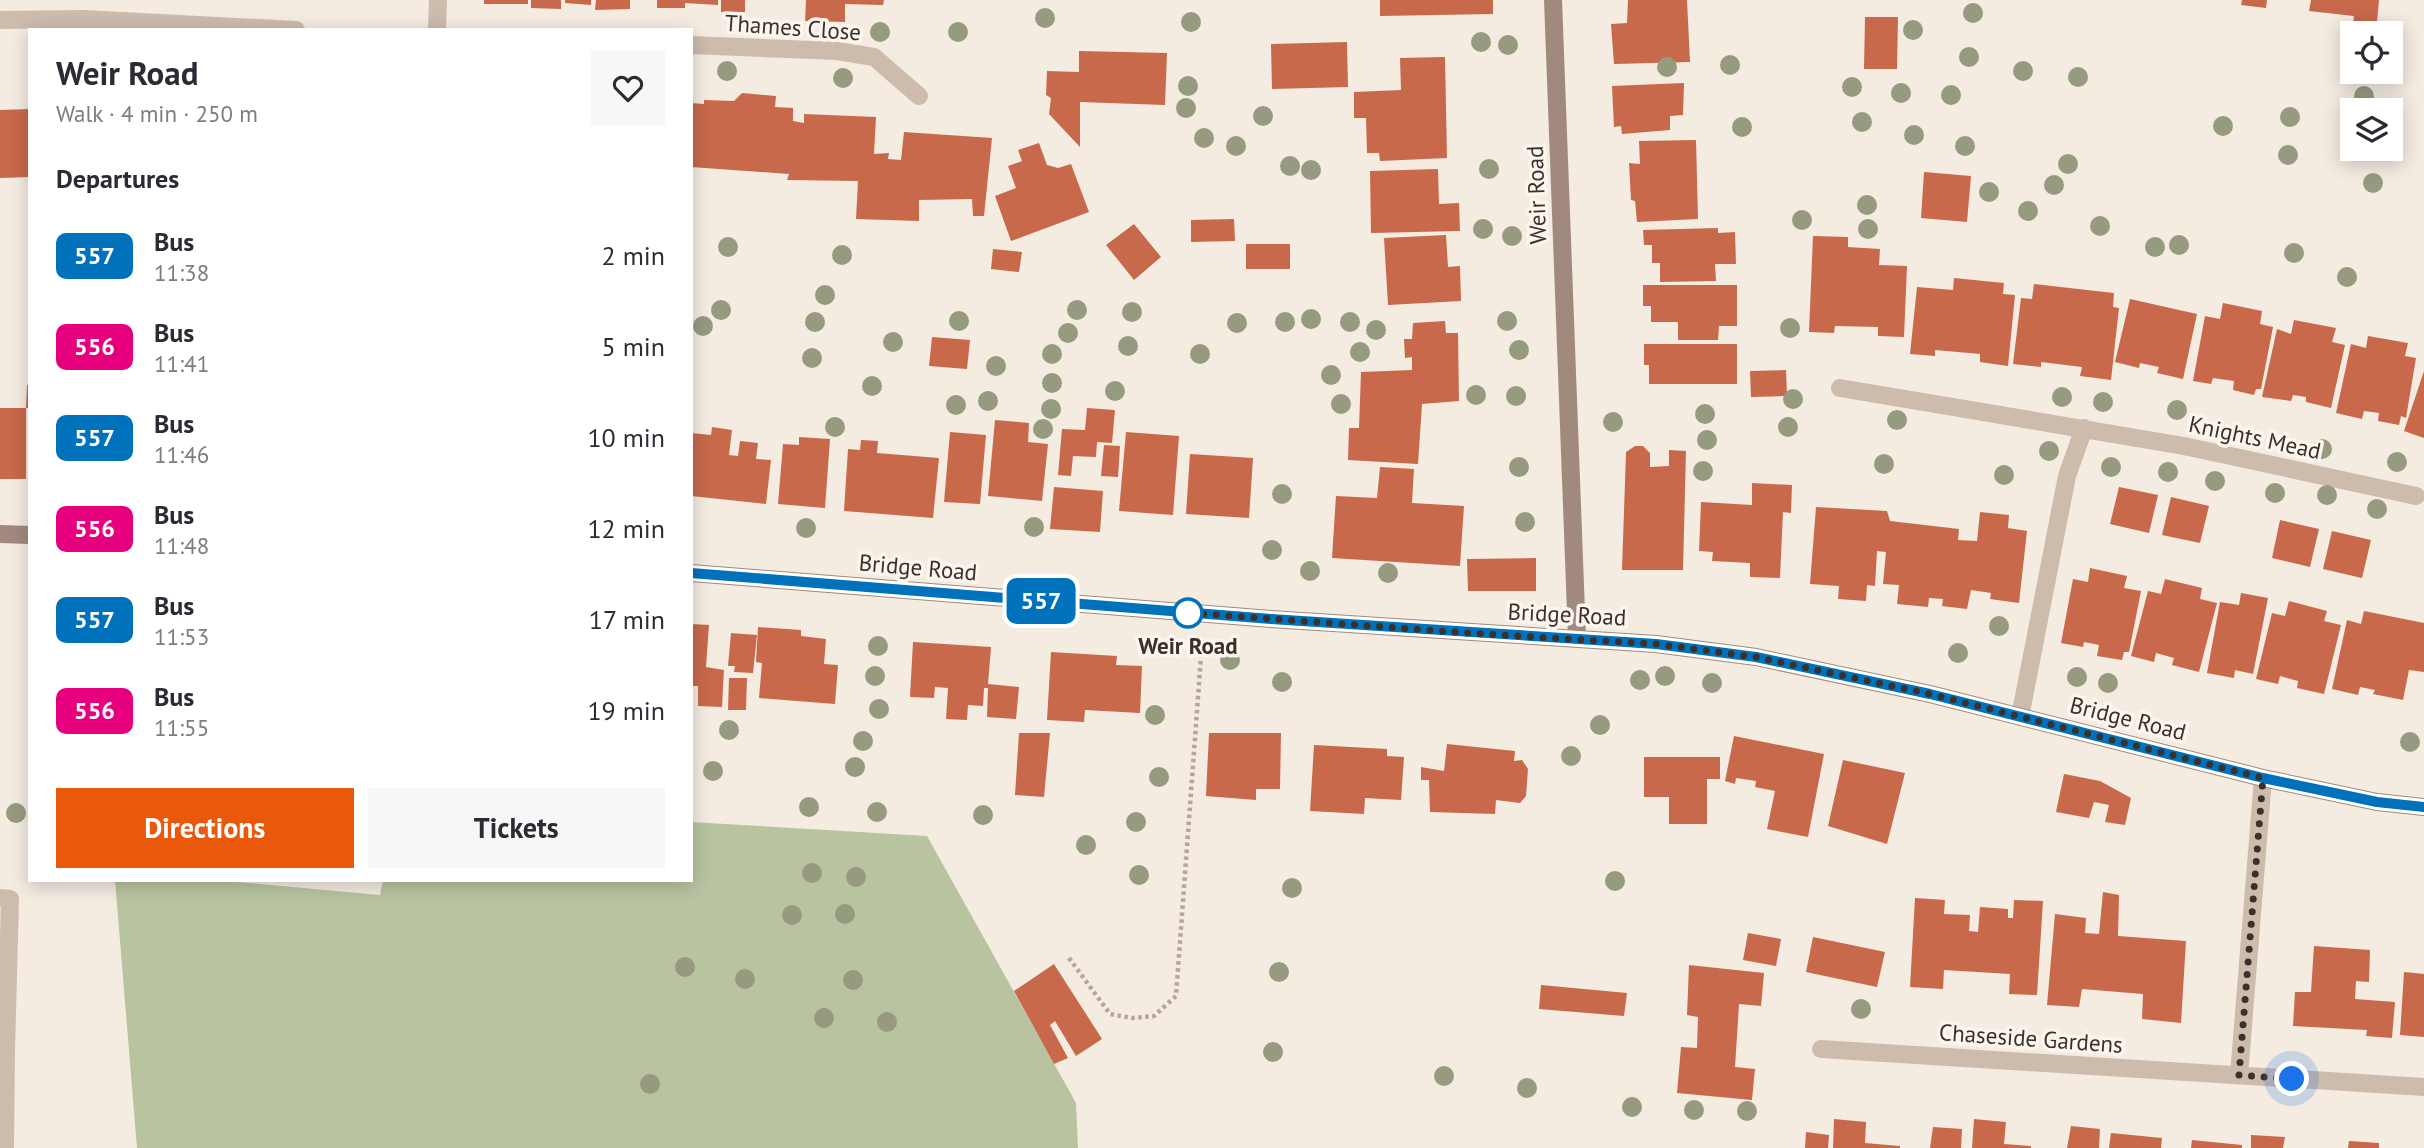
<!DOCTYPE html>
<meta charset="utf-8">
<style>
:root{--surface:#fff;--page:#f7f7f7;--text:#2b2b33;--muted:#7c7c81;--accent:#ea580c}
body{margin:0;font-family:"PT Sans",sans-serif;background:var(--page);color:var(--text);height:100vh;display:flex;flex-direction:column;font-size:26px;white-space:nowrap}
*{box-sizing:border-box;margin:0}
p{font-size:23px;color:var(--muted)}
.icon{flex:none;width:38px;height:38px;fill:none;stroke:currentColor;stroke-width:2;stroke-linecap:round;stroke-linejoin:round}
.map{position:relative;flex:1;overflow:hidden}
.side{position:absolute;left:28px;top:28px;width:665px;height:854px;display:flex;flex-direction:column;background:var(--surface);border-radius:0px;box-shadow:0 4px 18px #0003}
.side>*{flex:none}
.badge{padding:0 14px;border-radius:10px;font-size:24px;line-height:46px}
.controls{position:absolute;left:2340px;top:21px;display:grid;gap:14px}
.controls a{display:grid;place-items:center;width:63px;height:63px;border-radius:0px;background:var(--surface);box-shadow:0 4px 18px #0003;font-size:35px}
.you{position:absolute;width:35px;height:35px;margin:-18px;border:5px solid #fff;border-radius:50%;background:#1a73e8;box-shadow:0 0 0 10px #1a73e833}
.map>.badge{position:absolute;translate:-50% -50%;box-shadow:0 0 0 4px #fff}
h2{padding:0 28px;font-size:26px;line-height:63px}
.round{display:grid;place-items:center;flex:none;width:74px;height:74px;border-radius:0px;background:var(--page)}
.summary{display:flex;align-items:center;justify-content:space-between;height:119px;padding:0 28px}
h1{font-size:33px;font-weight:800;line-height:52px}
.primary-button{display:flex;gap:14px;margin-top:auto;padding:14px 28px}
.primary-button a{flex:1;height:80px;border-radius:0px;background:var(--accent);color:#fff;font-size:28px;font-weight:800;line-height:80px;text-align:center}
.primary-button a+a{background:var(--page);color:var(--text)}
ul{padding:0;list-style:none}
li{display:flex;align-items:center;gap:21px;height:91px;padding:0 28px}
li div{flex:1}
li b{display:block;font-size:26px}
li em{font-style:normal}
li .badge{min-width:77px;font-weight:700;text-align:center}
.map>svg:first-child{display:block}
.green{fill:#b8c4a0}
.building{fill:#c8694b}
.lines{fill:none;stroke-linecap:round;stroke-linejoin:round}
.path{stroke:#b9a596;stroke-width:4.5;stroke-dasharray:3.5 3.5;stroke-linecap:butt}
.lane{stroke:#cdbbac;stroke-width:18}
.street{stroke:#cdbbac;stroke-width:18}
.secondary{stroke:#a18a7d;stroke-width:18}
.tree{fill:#969b7f}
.line-casing{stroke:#fff;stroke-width:16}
.line{stroke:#0072bc;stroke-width:10}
.walk{stroke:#3b302b;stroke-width:7;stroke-dasharray:0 12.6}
.stop-dot{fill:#fff;stroke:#0072bc;stroke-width:3.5}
.labels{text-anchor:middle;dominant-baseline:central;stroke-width:7;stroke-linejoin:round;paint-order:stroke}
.street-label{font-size:23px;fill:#3b302b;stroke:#fbf5ee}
.stop-label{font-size:23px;font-weight:bold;fill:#3b302b;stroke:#fbf5ee}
</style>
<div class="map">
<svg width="2424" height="1148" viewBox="0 0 2424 1148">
<rect width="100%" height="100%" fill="#f4ebe1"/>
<path class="green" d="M691 822 927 836 1076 1103 1078 1148H137L115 880H215L380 895 383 880H691Z"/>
<path class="building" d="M484 0H528V4H484Z
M531 0H561V9L531 8Z
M565 0H591V5L565 3Z
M596 0H630V9L595 10Z
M657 0H718V5L685 3V8H657Z
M721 0H745V12H721Z
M806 0H884L883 5 845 4V22L805 21Z
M1380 0H1493V14L1380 16Z
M1628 0H1687L1690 62 1614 64 1611 24 1627 23Z
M2242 0H2267L2266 8 2241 5Z
M2311 0H2379L2376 33H2352L2354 16 2309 11Z
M1865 17H1898L1897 69H1864Z
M1347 42 1348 87 1272 89 1271 44Z
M1079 51 1167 53 1165 105 1080 102V147L1049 114 1051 98 1046 95 1047 71 1079 72Z
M1445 57 1447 158 1380 161 1379 153H1367L1366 118H1354V92L1401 90 1400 58Z
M1684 83 1683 115 1670 116V130L1622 134 1621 126 1614 127 1612 86Z
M742 93 776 96 775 107 793 108V121L804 123V114L876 117 874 154 889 153 888 159 901 160 904 132 992 138 984 216H973L972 199 919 200V221L856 219 858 181 787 180 789 174 691 167V103L704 104V100L734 101Z
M30 109V177L0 178V110Z
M1696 140 1698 219 1637 222 1635 201 1631 200 1629 163 1640 164 1639 141Z
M1039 143 1047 165 1058 168 1071 164 1089 212 1011 241 995 196 1016 188 1008 166 1022 161 1018 150Z
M1438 169 1439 204 1459 203 1460 231 1371 233 1370 171Z
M1924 172 1971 176 1967 222 1921 218Z
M1234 219 1235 241 1191 242V220Z
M1134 224 1161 257 1134 280 1106 245Z
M1718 228V233L1735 232 1736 264H1715L1716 281 1660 282V263H1652V245H1644L1643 230Z
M1446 235 1448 267 1460 266 1461 301 1388 305 1384 238Z
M1813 236 1848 237V247L1880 249 1879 265 1907 266 1904 337 1878 336V327L1835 326 1834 333 1809 332Z
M1246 244H1290V269H1246Z
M993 249 1022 252 1019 272 991 269Z
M1954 278 2004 283 2003 294 2015 295 2008 366 1980 362V354L1935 350V356L1910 354 1917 287 1953 290Z
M2034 284 2114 293 2113 307 2119 308 2111 380 2080 376 2082 367 2041 362V367L2013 364 2021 298 2032 299Z
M1643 285H1737V326H1719L1718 340H1678V322H1651V306H1643Z
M2130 299 2197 314 2183 379 2157 373 2159 367 2140 363 2139 368 2115 362Z
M2223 303 2262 311 2260 324 2273 327 2261 389H2256L2254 395 2233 390 2234 381 2213 378 2211 384 2193 381 2205 316 2220 319Z
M2294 320 2336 328 2332 342 2345 345 2331 408 2306 402V397L2293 395 2291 401 2262 397 2277 329 2291 334Z
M1445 321 1446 333H1458L1459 401 1422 404 1418 464 1348 460 1349 428H1359L1361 372 1412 370V357L1405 358 1404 339H1412L1413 323Z
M2368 336 2408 343 2405 356 2416 358 2406 418 2401 416 2399 425 2378 421 2379 413 2364 411 2362 419 2336 413 2351 344 2366 348Z
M932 337 970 340 967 369 929 366Z
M1644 344H1737V384H1649V365H1644Z
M1786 370 1787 396 1751 397 1750 371Z
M2424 371V438L2404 431Z
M27 385H30V408H26V479H0V408H26Z
M1087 408 1115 410 1112 443 1097 442 1096 457 1073 456 1071 476 1058 475 1062 429 1085 430Z
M995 420 1029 423 1028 442 1048 444 1042 501 988 496Z
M712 427 732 430 729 455 738 456 740 441 758 443 756 459 771 460 766 504 691 496V433L711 435Z
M950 432 986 435 980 504 944 502Z
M1126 432 1179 436 1173 515 1119 511Z
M799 437 830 439 825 508 778 504 783 444 799 445Z
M861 440 878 441 877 453 939 458 933 518 844 511 848 449 860 450Z
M1104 445 1120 446 1118 477 1101 476Z
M1635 446H1643L1650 453V467L1669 466V450L1686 451 1683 570H1622L1626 452Z
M1190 454 1253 458 1249 518 1186 514Z
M1380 467 1414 469 1412 503 1464 506 1460 566 1332 558 1336 496 1377 498Z
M1752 483 1792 485 1791 513 1783 512 1780 578 1750 577V563L1712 561 1713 552 1699 551 1701 502 1752 505Z
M1054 487 1103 491 1100 532 1050 529Z
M2119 487 2158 495 2149 533 2110 524Z
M2171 497 2209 506 2200 543 2162 535Z
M1816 507 1887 511 1890 521 1959 529 1958 540 1977 541 1980 512 2009 515 2008 528 2027 531 2019 603 1990 599 1991 593 1971 590 1967 609 1942 606 1943 599 1929 598 1928 607 1897 604 1899 585 1883 584 1886 552 1877 551 1875 586 1867 585 1866 601 1838 599 1839 586 1810 584Z
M2280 520 2319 529 2310 567 2272 558Z
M2332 531 2371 540 2362 578 2323 569Z
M1536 558V591H1468L1467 559Z
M2090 568 2127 576 2124 588 2141 591 2129 652H2124L2122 660 2097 656 2099 645 2084 642 2083 647 2061 643 2073 579 2088 582Z
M2165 579 2202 588 2200 599 2217 603 2199 672 2172 665 2174 658 2156 653 2154 662 2131 656 2148 591 2161 594Z
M2241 593 2268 598 2253 674 2235 670 2234 678 2207 673 2220 602 2239 605Z
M2289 601 2327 611 2324 621 2341 625 2324 694 2297 688 2298 681 2280 676 2278 684 2256 679 2272 613 2285 616Z
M2364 611 2424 623V672L2409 670 2403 700 2373 694 2375 690 2360 687 2358 695 2332 689 2347 620 2361 624Z
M691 624 709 625 706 667 724 670 722 707 698 706V686H691Z
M758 627 801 630V636L826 639 824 664 838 665 835 704 759 698 762 663 756 662Z
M731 633 757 635 753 673 734 672 735 666H728Z
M913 642 991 647 988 684 1019 687 1016 719 987 717 988 688H984L983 706 968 705 967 720 946 719 948 688 935 687 934 698 910 697Z
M1051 652 1117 656 1116 665 1142 666 1140 713 1085 710 1084 722 1047 720Z
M729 678H747L746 710H728Z
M1019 733H1050L1044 797 1015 795Z
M1209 733H1281L1280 789H1256V800L1206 796Z
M1734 736 1824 754 1808 837 1767 829 1775 791 1755 787 1756 781 1736 778 1735 784 1725 781Z
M1447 744 1515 751 1514 761 1522 760 1528 769 1526 796 1520 803 1496 800 1495 814 1430 812 1429 780H1421V767L1444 771Z
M1314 745 1387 749V756L1404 757 1401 800 1365 798 1364 814 1310 811Z
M1644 757H1720V779H1707V824H1669V797H1644Z
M1843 760 1905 773 1887 844 1828 826Z
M2064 774 2100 781 2131 798 2125 825 2105 822 2109 805 2094 802 2089 818 2056 812Z
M2103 892 2119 895 2118 936 2186 941 2181 1023 2142 1019 2143 994 2082 989 2079 1007 2047 1005 2055 914 2086 918 2085 933 2099 934Z
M1915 898 1945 900 1944 914 1970 915 1969 931 1978 932 1980 907 2008 909V918H2013L2014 900 2043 901 2037 995 2009 994 2010 974 1944 970 1943 989 1910 987Z
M1748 933 1781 939 1776 966 1743 960Z
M1813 937 1885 952 1877 987 1806 972Z
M2314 946 2370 950 2369 982 2356 981 2355 999 2395 1002 2392 1038 2366 1036 2367 1030 2293 1026 2295 992H2311Z
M1054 964 1102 1039 1076 1056 1055 1021 1050 1025 1068 1058 1054 1064 1014 991Z
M1689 965 1764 973 1761 1006 1739 1004 1735 1067 1755 1069 1752 1100 1677 1093 1681 1047 1697 1048 1698 1017 1687 1015Z
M2404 972 2424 974V1037L2400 1035Z
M1541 985 1627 993 1624 1016 1539 1009Z
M1834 1119 1866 1122 1865 1143 1900 1146V1148H1833Z
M1974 1119 2006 1122 2004 1144 2031 1146V1148H1972Z
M2071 1126 2100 1129 2099 1148H2067Z
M1933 1127 1962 1129 1961 1148H1930Z
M1806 1132 1829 1135 1828 1148H1805Z
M2111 1133 2162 1138 2161 1148H2109Z
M2251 1135 2285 1137 2283 1148H2251Z
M2192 1140 2242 1145V1148H2191Z
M2349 1141 2379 1143V1148H2348Z"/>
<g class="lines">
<path class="path" d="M1069 958 1110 1014 1132 1018 1154 1016 1176 996 1202 643"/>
<path class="lane" d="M0 898 10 899 6 1051H0
M5 1148 6 1051"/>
<path class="street" d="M0 20 84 19 296 30
M437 30 438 0
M691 45 837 51 874 57 919 96
M1840 388 2184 446 2416 496
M2020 717 2067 476 2084 428
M1821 1049 2424 1087
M2239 1075 2263 778"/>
<path class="secondary" d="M1553 0 1577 639
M0 534 30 535
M691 573 1271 619 1656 644 1756 657 1930 694 2263 778 2377 802 2424 807"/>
</g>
<g class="tree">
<circle cx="1973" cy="13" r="10"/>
<circle cx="1045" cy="18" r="10"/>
<circle cx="1191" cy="22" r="10"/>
<circle cx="1913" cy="30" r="10"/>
<circle cx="880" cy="32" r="10"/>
<circle cx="958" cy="32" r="10"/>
<circle cx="1481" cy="42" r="10"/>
<circle cx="1508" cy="45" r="10"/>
<circle cx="1969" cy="57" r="10"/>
<circle cx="1730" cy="65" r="10"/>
<circle cx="1667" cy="67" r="10"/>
<circle cx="727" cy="71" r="10"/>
<circle cx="2023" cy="71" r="10"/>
<circle cx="2078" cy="77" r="10"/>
<circle cx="843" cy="78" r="10"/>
<circle cx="1188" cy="86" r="10"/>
<circle cx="1852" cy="87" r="10"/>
<circle cx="1901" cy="93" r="10"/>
<circle cx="1951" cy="95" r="10"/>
<circle cx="2364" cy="96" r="10"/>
<circle cx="1186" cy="108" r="10"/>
<circle cx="1263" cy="116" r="10"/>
<circle cx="2290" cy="117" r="10"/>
<circle cx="1862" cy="122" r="10"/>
<circle cx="2223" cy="126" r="10"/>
<circle cx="1742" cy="127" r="10"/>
<circle cx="1914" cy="135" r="10"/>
<circle cx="1204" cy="138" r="10"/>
<circle cx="1236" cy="146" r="10"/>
<circle cx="1965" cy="146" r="10"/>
<circle cx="2288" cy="155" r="10"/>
<circle cx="2068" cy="164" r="10"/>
<circle cx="1290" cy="166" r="10"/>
<circle cx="1489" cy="169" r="10"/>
<circle cx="1311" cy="170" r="10"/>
<circle cx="2373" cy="183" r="10"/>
<circle cx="2054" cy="185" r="10"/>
<circle cx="1989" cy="192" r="10"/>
<circle cx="1867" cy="205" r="10"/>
<circle cx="2028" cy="211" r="10"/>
<circle cx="1802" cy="220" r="10"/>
<circle cx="2100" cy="226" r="10"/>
<circle cx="1483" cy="229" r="10"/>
<circle cx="1868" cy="229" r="10"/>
<circle cx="1512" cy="236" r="10"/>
<circle cx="2179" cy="245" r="10"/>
<circle cx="728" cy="247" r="10"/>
<circle cx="2155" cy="247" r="10"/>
<circle cx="2294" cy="253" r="10"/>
<circle cx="842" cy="255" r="10"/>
<circle cx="2347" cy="277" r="10"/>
<circle cx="825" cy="295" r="10"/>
<circle cx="721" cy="310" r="10"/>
<circle cx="1077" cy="310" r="10"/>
<circle cx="1132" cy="312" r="10"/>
<circle cx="1311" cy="319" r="10"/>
<circle cx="959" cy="321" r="10"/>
<circle cx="1507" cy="321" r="10"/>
<circle cx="815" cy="322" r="10"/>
<circle cx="1285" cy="322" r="10"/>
<circle cx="1350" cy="322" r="10"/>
<circle cx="1237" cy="323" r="10"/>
<circle cx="703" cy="326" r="10"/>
<circle cx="1790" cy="328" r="10"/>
<circle cx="1376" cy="330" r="10"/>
<circle cx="1068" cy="333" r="10"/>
<circle cx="893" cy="342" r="10"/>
<circle cx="1128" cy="346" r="10"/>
<circle cx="1519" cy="350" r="10"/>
<circle cx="1360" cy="352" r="10"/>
<circle cx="1052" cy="354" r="10"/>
<circle cx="1200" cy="354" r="10"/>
<circle cx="812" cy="358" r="10"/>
<circle cx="996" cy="366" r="10"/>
<circle cx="1331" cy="375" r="10"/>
<circle cx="1052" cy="383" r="10"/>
<circle cx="872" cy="386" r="10"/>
<circle cx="1115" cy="391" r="10"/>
<circle cx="1476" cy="395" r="10"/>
<circle cx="1516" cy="396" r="10"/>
<circle cx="2062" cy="397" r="10"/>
<circle cx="1793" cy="399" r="10"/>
<circle cx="988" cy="401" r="10"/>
<circle cx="2103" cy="402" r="10"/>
<circle cx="1341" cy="404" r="10"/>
<circle cx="956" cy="405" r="10"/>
<circle cx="1051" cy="409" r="10"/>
<circle cx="2177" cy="410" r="10"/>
<circle cx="1705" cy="414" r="10"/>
<circle cx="1897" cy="420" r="10"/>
<circle cx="1613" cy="422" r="10"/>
<circle cx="835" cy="427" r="10"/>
<circle cx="1788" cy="427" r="10"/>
<circle cx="1043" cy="429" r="10"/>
<circle cx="1707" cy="440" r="10"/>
<circle cx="2322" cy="449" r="10"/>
<circle cx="2049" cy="451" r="10"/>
<circle cx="2397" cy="462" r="10"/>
<circle cx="1884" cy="464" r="10"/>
<circle cx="1519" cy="467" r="10"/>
<circle cx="2111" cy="467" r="10"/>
<circle cx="1703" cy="471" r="10"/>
<circle cx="2168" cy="472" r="10"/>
<circle cx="2004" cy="475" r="10"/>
<circle cx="2215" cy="481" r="10"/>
<circle cx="2275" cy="493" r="10"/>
<circle cx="1282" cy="494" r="10"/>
<circle cx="2327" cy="495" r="10"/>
<circle cx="2377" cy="509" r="10"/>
<circle cx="1525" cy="522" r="10"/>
<circle cx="1034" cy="527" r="10"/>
<circle cx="806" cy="528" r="10"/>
<circle cx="1272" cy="550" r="10"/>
<circle cx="1310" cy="571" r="10"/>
<circle cx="1388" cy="573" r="10"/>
<circle cx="1999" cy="626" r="10"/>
<circle cx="878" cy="646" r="10"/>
<circle cx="1958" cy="653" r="10"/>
<circle cx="1230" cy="660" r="10"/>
<circle cx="875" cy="676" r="10"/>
<circle cx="1665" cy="676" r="10"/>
<circle cx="2077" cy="677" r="10"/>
<circle cx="1640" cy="680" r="10"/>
<circle cx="1282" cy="682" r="10"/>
<circle cx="1712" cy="683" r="10"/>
<circle cx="2108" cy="683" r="10"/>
<circle cx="879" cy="709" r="10"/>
<circle cx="1155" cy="715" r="10"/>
<circle cx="1600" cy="725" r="10"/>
<circle cx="729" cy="730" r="10"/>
<circle cx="863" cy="741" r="10"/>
<circle cx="2410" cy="742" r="10"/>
<circle cx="1571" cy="756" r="10"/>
<circle cx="855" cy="767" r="10"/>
<circle cx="713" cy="771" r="10"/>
<circle cx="1159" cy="777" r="10"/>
<circle cx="809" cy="807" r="10"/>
<circle cx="877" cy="812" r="10"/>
<circle cx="16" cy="813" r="10"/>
<circle cx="983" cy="815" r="10"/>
<circle cx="1136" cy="822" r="10"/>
<circle cx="1086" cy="845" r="10"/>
<circle cx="812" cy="873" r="10"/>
<circle cx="1139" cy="875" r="10"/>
<circle cx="856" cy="877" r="10"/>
<circle cx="1615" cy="881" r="10"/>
<circle cx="1292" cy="888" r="10"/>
<circle cx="845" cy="914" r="10"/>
<circle cx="792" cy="915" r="10"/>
<circle cx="685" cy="967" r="10"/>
<circle cx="1279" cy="972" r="10"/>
<circle cx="745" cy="979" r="10"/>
<circle cx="853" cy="980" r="10"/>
<circle cx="1861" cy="1009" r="10"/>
<circle cx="824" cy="1018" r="10"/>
<circle cx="887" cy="1022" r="10"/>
<circle cx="1273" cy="1052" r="10"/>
<circle cx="1444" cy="1076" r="10"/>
<circle cx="650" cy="1084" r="10"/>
<circle cx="1527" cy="1088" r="10"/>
<circle cx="1632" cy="1107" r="10"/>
<circle cx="1694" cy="1110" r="10"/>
<circle cx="1747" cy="1111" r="10"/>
</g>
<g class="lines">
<g class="line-casing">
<path id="line" d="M691 573 1271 619 1656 644 1756 657 1930 694 2263 778 2377 802 2424 807"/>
</g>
<use href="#line" class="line"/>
<path class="walk" d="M1188 613 1177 612 1482 634 1656 644 1756 657 1930 694 2263 778 2239 1075 2292 1079"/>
</g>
<circle class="stop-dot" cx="1188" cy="613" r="14"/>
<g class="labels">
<g class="street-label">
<text transform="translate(793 27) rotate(4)">Thames Close</text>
<text transform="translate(1536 195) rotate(-92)">Weir Road</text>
<text transform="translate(2255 437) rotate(12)">Knights Mead</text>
<text transform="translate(918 567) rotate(5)">Bridge Road</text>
<text transform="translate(1567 614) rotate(3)">Bridge Road</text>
<text transform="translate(2128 718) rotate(14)">Bridge Road</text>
<text transform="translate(2031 1038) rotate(4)">Chaseside Gardens</text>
</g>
<g class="stop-label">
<text x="1188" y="645">Weir Road</text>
</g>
</g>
</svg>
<div class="controls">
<a><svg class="icon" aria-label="locate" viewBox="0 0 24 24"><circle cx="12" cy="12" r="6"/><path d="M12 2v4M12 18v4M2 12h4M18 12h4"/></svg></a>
<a><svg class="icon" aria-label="layers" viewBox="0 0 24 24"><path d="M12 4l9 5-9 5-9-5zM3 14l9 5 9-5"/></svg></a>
</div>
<div class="you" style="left:2292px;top:1079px"></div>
<b class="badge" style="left:1041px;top:601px;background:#0072bc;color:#fff">557</b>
<section class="side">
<div class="summary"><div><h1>Weir Road</h1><p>Walk · 4 min · 250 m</p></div><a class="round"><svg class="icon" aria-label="heart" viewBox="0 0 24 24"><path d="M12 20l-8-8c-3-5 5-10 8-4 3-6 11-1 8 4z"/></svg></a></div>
<h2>Departures</h2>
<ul>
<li><span class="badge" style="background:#0072bc;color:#fff">557</span><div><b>Bus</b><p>11:38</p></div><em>2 min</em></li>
<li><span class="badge" style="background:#e6007e;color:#fff">556</span><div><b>Bus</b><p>11:41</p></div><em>5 min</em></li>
<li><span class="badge" style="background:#0072bc;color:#fff">557</span><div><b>Bus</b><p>11:46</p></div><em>10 min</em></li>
<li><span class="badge" style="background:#e6007e;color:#fff">556</span><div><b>Bus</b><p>11:48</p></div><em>12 min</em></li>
<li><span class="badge" style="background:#0072bc;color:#fff">557</span><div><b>Bus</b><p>11:53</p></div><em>17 min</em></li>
<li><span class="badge" style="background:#e6007e;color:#fff">556</span><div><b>Bus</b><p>11:55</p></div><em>19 min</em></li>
</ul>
<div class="primary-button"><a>Directions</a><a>Tickets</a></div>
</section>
</div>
